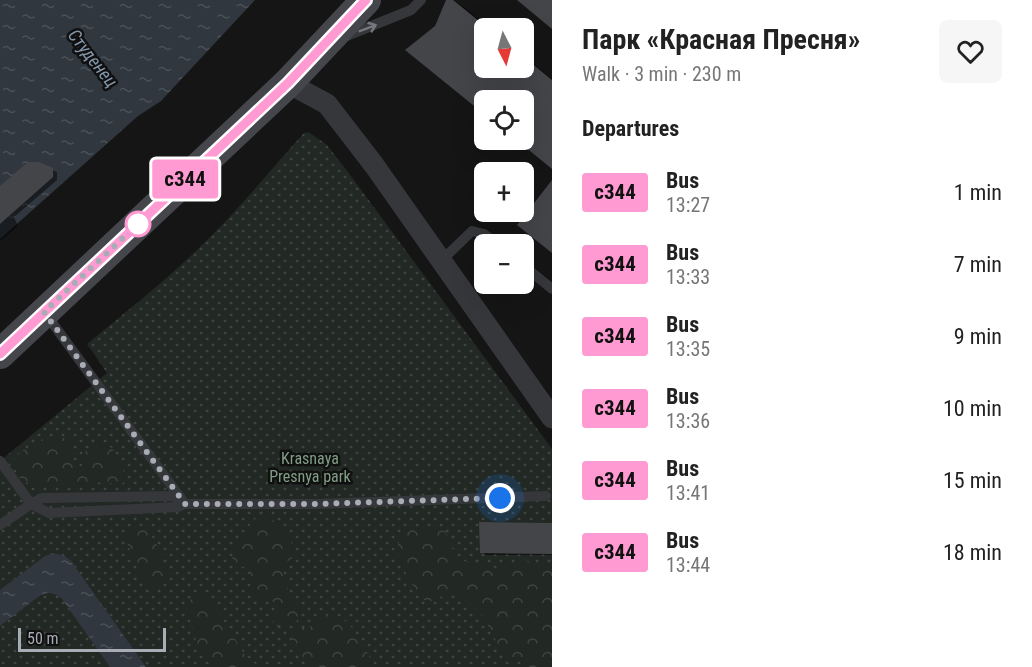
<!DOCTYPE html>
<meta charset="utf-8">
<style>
:root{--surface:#fff;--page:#f6f6f6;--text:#222;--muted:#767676}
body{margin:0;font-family:"Roboto Condensed",sans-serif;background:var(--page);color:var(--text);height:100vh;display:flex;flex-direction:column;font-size:22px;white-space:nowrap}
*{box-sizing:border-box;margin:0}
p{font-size:20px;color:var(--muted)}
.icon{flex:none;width:33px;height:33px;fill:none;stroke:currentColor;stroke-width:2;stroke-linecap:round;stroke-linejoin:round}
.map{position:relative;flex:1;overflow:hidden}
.side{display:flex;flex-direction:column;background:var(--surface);width:480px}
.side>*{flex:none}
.badge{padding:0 12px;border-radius:4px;font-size:21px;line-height:39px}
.needle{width:39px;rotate:174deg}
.tools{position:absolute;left:474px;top:18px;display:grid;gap:12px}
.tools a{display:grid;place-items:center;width:60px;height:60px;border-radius:9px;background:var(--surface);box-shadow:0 6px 24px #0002;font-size:30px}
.scale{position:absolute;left:18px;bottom:15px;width:148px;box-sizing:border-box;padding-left:6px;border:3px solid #a8acb5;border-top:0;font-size:16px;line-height:21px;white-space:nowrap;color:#a8acb5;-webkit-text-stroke:4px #101011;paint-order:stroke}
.you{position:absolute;width:30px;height:30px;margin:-15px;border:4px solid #fff;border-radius:50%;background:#1a73e8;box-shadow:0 0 0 9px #1a73e833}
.map>.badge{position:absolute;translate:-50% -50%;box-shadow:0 0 0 3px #fff}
h2{padding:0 30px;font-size:22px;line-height:54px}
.round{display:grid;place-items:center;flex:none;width:63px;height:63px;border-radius:9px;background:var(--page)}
.head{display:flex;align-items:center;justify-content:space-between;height:102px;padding:0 30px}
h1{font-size:28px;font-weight:700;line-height:45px}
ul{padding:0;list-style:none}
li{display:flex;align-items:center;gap:18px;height:72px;padding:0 30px}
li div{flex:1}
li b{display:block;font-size:22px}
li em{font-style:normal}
li .badge{min-width:66px;font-weight:700;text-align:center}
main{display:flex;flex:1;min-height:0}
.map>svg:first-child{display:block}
.grass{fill:url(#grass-dots)}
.forest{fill:url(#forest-crowns)}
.water{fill:url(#water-ripples)}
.shadow{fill:#0007}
.building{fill:#444549}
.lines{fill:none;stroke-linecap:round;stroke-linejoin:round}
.service{stroke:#36373b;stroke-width:10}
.minor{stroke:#36373b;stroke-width:21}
.secondary{stroke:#45464b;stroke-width:30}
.oneway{stroke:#75777e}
.line-casing{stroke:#fff;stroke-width:14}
.line{stroke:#ff9ad2;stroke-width:9}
.walk{stroke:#a8acb5;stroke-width:6;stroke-dasharray:0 10.8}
.stop-dot{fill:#fff;stroke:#ff9ad2;stroke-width:3}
.labels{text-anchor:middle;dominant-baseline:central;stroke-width:5;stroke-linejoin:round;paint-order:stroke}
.park-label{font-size:16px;fill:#829e85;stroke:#101011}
.water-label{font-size:18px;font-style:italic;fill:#8397ac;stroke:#101011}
</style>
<main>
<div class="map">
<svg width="552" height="667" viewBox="0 0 552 667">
<defs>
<pattern id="grass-dots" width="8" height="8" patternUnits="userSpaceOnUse" patternTransform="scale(1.5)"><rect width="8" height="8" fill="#222823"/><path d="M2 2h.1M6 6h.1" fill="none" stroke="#3f4441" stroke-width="1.8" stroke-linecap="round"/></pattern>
<pattern id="forest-crowns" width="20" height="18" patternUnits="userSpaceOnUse" patternTransform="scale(1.5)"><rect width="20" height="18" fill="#222823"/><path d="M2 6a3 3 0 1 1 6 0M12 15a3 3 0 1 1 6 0" fill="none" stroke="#3f4441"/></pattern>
<pattern id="water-ripples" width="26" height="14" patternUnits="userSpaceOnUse" patternTransform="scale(1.5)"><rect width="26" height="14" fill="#30373e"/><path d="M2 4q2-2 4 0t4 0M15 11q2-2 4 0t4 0" fill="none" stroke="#4b5158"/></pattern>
</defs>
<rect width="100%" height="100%" fill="#151516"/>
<path class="grass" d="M308 132 326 144 348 172 552 449V667H0V461L107 373 87 344C127 311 168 279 205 242 240 208 271 169 304 133Z"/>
<path class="forest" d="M55 436 69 439 73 445V465L81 468 86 450 99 441 112 448 124 472 125 481 121 485 101 482 86 486 77 484 33 485 27 483 21 479 15 469 13 463 15 455 46 437Z
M261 515 272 519 289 538 294 548 292 558 282 566 288 589 299 609 296 625 278 626 271 620 275 611 274 602 262 600 251 592 249 568 239 566 232 558 235 542 256 518Z
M141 526 148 530 156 543 167 574 162 588 144 584 132 557 125 536 129 528Z
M427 526 445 531 459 560 496 568 525 560 542 566 552 562V667H523L520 662 505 658 483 616 456 590 427 603C410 585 405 573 396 550L403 532Z
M193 592 209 597 245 655 259 667H214L198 648 187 610Z
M330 614C333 615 336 616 339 617 355 624 366 652 375 667H310L301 654 291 636 301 628 314 626 323 617Z"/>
<path class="water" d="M0 0H255L161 101 138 116 0 239Z
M53 553 65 556 71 561 146 667H110L62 599C54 592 48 591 38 597L0 626V590L45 556Z"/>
<path class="shadow" d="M448 0H452L461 5 490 28H484V68H524V56L552 79V167L518 140H524V100H484V112L407 50 436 27Z
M52 170 57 172V180L14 217 18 226 0 241V188Z
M552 524V555H486L482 552Z"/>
<path class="building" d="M446 0H453L484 25V68H524V57L552 80V169L524 146V100H484V114L405 50 435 26Z
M517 0H552V29Z
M28 162H39L53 168V177L0 224V186Z
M552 180V253L517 225Z
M479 522 552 523V554L480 553Z"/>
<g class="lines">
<path class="service" d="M344 37 411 10 421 0
M441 261 472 231 484 234 497 244
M524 266 552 289
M45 313 185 504
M0 461 31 504 42 498 173 496 182 502
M0 525 31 504 49 513 178 507 185 504H315L546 496"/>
<path class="minor" d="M288 83 327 104 374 165 552 418"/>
<path class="secondary" d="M0 354 288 83 366 0"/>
</g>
<defs><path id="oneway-shaft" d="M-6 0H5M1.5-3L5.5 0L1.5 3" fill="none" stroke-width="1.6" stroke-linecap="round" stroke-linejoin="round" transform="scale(1.5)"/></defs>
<use class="oneway" href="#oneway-shaft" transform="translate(368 28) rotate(-21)"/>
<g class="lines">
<g class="line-casing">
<path id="line" d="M0 354 288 83 366 0"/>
</g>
<use href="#line" class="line"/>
<path class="walk" d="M138 224 44 312 185 504H315L500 498"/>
</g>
<circle class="stop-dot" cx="138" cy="224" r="12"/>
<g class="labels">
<g class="park-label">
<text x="310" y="458">Krasnaya<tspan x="310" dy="18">Presnya park</tspan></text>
</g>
<g class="water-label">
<text transform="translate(93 58) rotate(52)">Студенец</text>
</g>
</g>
</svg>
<div class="tools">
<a><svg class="needle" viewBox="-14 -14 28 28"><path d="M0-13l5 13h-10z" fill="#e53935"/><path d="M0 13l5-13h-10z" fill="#767676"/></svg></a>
<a><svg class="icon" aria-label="locate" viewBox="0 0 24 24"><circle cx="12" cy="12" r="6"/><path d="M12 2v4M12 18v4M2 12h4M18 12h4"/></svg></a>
<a>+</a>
<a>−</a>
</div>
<div class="scale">50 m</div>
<div class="you" style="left:500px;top:498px"></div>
<b class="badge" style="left:185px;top:179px;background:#ff9ad2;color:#111">с344</b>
</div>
<section class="side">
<div class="head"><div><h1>Парк «Красная Пресня»</h1><p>Walk · 3 min · 230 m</p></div><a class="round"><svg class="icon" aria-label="heart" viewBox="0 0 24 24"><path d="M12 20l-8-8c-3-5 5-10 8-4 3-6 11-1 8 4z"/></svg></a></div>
<h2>Departures</h2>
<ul>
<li><span class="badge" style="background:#ff9ad2;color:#111">с344</span><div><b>Bus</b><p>13:27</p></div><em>1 min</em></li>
<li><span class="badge" style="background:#ff9ad2;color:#111">с344</span><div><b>Bus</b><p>13:33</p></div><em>7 min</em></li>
<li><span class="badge" style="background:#ff9ad2;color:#111">с344</span><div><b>Bus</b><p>13:35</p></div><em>9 min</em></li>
<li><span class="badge" style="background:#ff9ad2;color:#111">с344</span><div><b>Bus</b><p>13:36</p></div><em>10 min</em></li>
<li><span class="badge" style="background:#ff9ad2;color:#111">с344</span><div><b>Bus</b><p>13:41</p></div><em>15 min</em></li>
<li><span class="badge" style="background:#ff9ad2;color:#111">с344</span><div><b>Bus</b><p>13:44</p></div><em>18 min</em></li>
</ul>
</section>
</main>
